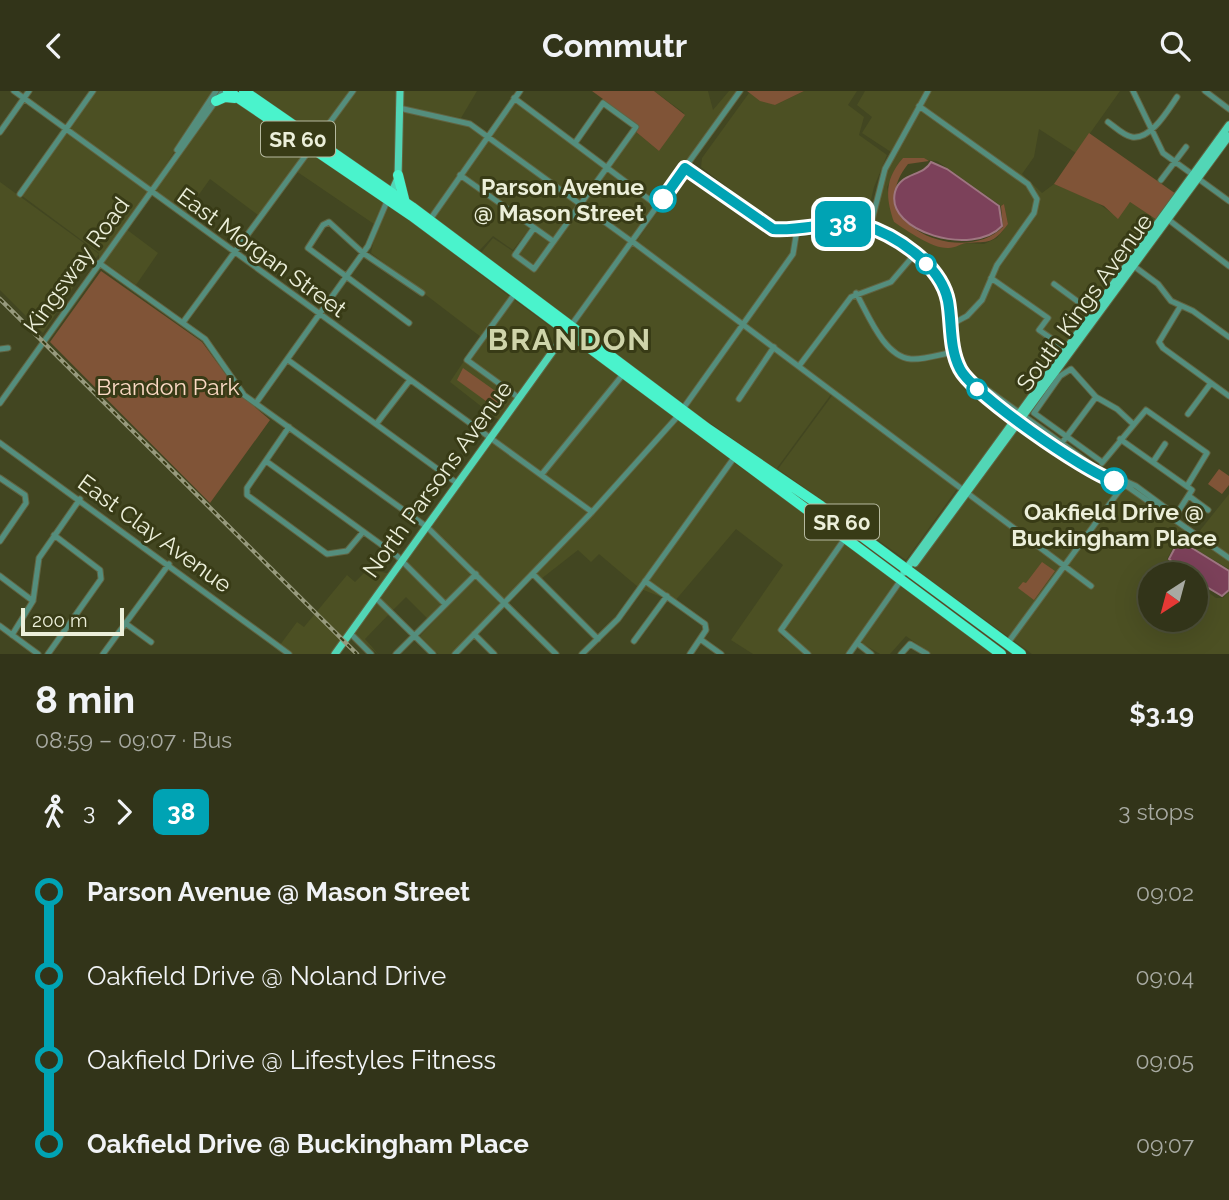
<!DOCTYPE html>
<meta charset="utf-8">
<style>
:root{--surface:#323419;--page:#3d3f26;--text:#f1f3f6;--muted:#a8aaa2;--line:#4d4f38}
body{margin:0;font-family:Raleway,sans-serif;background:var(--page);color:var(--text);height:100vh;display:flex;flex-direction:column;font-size:26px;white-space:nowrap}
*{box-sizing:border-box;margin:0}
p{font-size:23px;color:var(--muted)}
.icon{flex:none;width:38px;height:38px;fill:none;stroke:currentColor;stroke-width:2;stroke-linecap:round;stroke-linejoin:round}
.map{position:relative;height:563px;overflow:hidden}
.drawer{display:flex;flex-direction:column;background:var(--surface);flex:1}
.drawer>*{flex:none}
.badge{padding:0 14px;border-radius:10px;font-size:24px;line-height:46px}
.needle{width:46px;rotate:216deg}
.tools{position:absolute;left:1138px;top:471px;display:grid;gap:14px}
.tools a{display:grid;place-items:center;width:70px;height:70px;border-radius:50%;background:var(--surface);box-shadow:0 7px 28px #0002,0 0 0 2px var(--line);font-size:35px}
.scale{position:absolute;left:21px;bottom:18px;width:103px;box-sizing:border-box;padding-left:7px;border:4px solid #ecefda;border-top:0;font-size:19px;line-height:24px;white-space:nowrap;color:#ecefda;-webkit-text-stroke:5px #383b16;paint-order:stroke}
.map>.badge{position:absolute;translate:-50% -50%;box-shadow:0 0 0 4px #fff}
.legs{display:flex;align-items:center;gap:10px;height:77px;padding:0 35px;font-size:23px}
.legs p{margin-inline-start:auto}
.headline{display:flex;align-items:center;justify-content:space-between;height:119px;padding:0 35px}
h1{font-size:38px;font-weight:700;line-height:52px}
ul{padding:0 35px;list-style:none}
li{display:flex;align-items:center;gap:24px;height:84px;font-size:26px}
li i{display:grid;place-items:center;width:10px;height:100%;margin:0 9px;background:currentColor}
li i::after{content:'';width:18px;height:18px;margin:-9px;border:5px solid;border-radius:50%;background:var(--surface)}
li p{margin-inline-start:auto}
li:first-child i{background:linear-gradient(#0000 50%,currentColor 0)}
li:last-child i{background:linear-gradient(currentColor 50%,#0000 0)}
header{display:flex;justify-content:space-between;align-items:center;height:91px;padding:0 35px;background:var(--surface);font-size:32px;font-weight:700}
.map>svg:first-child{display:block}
.built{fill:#4c5023;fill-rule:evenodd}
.green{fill:#805437}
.water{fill:#7c415a;stroke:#9e7580;stroke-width:2}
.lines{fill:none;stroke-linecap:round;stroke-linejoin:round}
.minor-casing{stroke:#616442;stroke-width:7}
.major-casing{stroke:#616442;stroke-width:9}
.highway-casing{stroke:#616442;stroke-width:11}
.minor{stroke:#548e7d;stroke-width:5}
.major{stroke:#52d6b6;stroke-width:7}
.highway{stroke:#4af3cc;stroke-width:10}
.rail-casing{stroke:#979a7d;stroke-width:4.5}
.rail{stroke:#383b16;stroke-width:2;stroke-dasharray:5;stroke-linecap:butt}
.line-1-casing{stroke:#fff;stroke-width:16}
.line-1{stroke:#00a3b4;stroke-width:10}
.stop-1-dot{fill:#fff;stroke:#00a3b4;stroke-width:3.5}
.labels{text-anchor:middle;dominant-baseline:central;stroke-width:6;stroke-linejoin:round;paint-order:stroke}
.shield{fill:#383b16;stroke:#b6b99f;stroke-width:2}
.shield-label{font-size:21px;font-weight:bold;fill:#ecefda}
.stop-label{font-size:23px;font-weight:bold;fill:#ecefda;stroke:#383b16;text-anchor:end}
.street-label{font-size:23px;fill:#ecefda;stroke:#383b16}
.park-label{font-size:23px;fill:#fbd9c4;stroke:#383b16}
.district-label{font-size:30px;font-weight:bold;letter-spacing:2px;fill:#cfd4aa;stroke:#383b16}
</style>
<header><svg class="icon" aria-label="back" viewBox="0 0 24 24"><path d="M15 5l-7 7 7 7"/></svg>Commutr<svg class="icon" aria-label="search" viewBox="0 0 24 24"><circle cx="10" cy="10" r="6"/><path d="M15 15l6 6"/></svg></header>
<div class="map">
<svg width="1229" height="563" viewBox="0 0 1229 563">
<rect width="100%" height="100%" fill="#424621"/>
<path class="built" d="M96 0H211L212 3 150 98 68 39Z
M254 0H351L317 46Z
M355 0H398L396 84 392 98 320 48Z
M402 0H477L461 27 401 15Z
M654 0H708L713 19 729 0H738L659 111 610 76 635 40 659 60 684 22Z
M804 0H857L848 14 864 26 859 44 887 64 874 96 866 129 802 136 774 132 701 76 702 67 749 2 775 14Z
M865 0H926L891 61 862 42 872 26 857 14Z
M930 0H1120L1076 62 1039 38 1034 66 1022 83 1042 102 1054 93 1095 110 1113 123 1130 111 1157 129 1092 219 1053 191 1051 193 1089 222 1065 255 1042 238 1049 228 993 186 1036 122 1039 108 1036 99 922 14Z
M238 9 308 57 258 124 210 88 185 123 153 100 217 11Z
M514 10 604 77 580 110 490 44Z
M920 18 1027 95 1035 108 1032 121 995 173 980 208 971 219 952 232 948 202 937 181 890 144 872 135 887 79ZM903 67 937 70 1001 115 1004 113 1008 133 997 147 984 153 965 152 949 157 894 131 887 96Z
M401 19 469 35 485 45 429 126 407 109 400 83Z
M66 42 148 101 99 168V162L21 104Z
M488 47 578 113 553 147 463 83Z
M311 59 385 110 374 133 296 80Z
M607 79 656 115 631 147 583 112Z
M686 80 763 135 775 142 796 146 795 156 743 230 636 151Z
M461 87 530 137 513 159 493 145 478 161 433 126Z
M0 91 99 163 89 176 84 173 76 183 80 186 43 242 0 199Z
M388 112 510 206 481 246 371 162 376 139Z
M581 115 628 150 572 231 480 163 493 147 514 161 532 138 513 163 533 180Z
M126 138 158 162 136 194 102 170Z
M849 139H870L912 164 897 185 850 205 799 272 746 233 795 164 800 146Z
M535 140 551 151 534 176 517 163Z
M633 154 740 234 683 312 575 233Z
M915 166 930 178 941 196 952 259 915 266 899 263 889 254 859 203 892 193Z
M992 190 1045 228 1038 238 1063 258 1019 318 975 287 956 260 953 235 979 216Z
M855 205 893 263 914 270 953 263 959 280 968 293 1012 327 963 395 802 275Z
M513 208 562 244 519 304 469 268Z
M743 236 772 257 737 309 740 311 775 259 832 302 777 377 788 387 686 315Z
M565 246 620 285 542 381 494 347Z
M464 270 517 307 500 330 450 291Z
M623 287 675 327 592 418 545 383Z
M834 302 957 398 906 469 778 378Z
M678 329 730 368 638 496 599 463 591 471 578 459 541 488 536 483Z
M1021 333 1092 384 1121 395 1064 473 970 401Z
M491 351 589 421 505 509 429 436Z
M733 371 843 448 779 539 781 545 805 563H753L731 549 783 474 736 438 674 511 641 498Z
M1124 396 1229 469V478L1178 448 1167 468 1184 483H1150V528H1195V491L1216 507H1223L1229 501V563H1032L1013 549Z
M1229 403V464L1198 442Z
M968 405 1062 476 1010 547 914 477Z
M427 439 473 483 445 511 404 471Z
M845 450 898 489 847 563H812L782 539Z
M401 474 442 514 428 528 406 506 392 520 378 507Z
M368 478 391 483 333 563H293L280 554 297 531 304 536 347 484 355 491Z
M476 485 502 512 453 563H438L420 545Z
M901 492 996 563H931L906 545 890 563H880L860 551Z
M376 510 389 523 365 548 378 563 353 542Z"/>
<path class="green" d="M592 0H654L685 24 659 60 635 40 638 36 600 13 603 8Z
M747 0H804L775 14 760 10Z
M1089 42 1176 103 1157 129 1130 111 1118 128 1104 115 1054 93Z
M903 67H924L929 70 908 73C859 134 964 176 1003 136L1001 115 1004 113 1008 133C992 154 990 150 966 152 960 153 955 157 949 157 932 158 908 140 894 131 885 105 885 88 903 67Z
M101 180 202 251 240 303 270 329 210 412 50 251Z
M463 277 501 304 499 312 490 313 457 289Z
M1219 378 1229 385V394L1222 403 1208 393Z
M1042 471 1055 480 1034 509 1018 497 1023 491 1026 492Z"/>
<path class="water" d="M931 71 947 78 999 115 1002 135C973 166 885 141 895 101 900 81 923 86 931 71Z
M1179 449 1229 480V499L1222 505 1195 489V483H1187L1169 468Z"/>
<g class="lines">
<g class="minor-casing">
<path id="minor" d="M14 0 592 421
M1133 0 1163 62 1229 110
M1205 0 1229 18
M514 7 658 115
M919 15 1028 93 1037 108 1034 122 997 174 982 209 967 225 950 234
M399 17 470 33 631 150
M1108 31C1115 36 1124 45 1132 46 1151 49 1168 19 1177 6
M0 41 29 0
M177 59 216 0
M688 74 775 139
M685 77 703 90
M460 84 553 150
M1161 89 1186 56
M20 103 93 0
M1165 126 1229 175
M429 130 520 0
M534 137 515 164 534 178 636 36 603 12 575 52
M870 137 885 78 928 0
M773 138 790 140 858 133 883 142 914 164 931 177 943 195 955 266 970 292 1085 377 1128 396 1229 467
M784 142 868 137
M633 151 1091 495
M99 172 205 248 244 304 427 436 556 563
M1131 173 1158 193 1171 210 1193 220 1229 246
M991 187 1048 227 1039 239 1065 257
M1054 193 1092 221
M856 202C868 223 884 266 911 268 924 269 941 263 954 261
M514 204 467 269 519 307
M1180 216 1159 251 1163 257 1229 305
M184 230 353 0
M409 232 308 157 323 134 329 131 363 162 422 202
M570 236 740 0
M0 258 8 257
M288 269 458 393
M960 272 974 289 1096 377 1136 395 1170 420 1174 427
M799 275 851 206 891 191 914 164
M739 308 774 256
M0 312 223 0
M256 312 368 155 388 108
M682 319 793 163 797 139
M1188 323 1211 292
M377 332 410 289
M289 336 247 397V404L327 463 347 460 363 441
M1120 348 1192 399 1174 427
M1064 349 1096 306
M0 352 289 563
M266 370 397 465 445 513
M1102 371 1034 322 1060 285 1071 278 1096 306 1117 318 1132 332
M1153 371 1165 353
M1102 372 1146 319 1207 362 1187 395
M542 383 625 281
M0 387 25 404 26 412 0 450
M1189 405 1208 419
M533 483 598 548
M0 485 33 510
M645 490 705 533 706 539 690 563
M376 507 433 563
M125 532 151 551
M0 535 38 563
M350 542 371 563
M474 543 494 563
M12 544 33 510 39 467 80 408
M700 548 721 563
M634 550 667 505
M857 552 871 563
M1007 553 1125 392
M48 563 101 488 100 479 54 444
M103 563 169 473
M396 563 476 483
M455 563 592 421 678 325
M582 563 618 528 736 364
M808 563 781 539 846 446
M849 563 901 489
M901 563 910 553 927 563"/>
</g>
<g class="major-casing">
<path id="major" d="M390 105 398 87 400 0
M915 472 1229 45
M904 481 1229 34
M335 563 568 239"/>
</g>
<g class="highway-casing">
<path id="highway" d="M228 0 412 125 1001 563
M244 0 412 116 708 338 821 415 1021 563
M216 10 225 6 235 7
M398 84 405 112"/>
</g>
<use href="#minor" class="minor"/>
<use href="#major" class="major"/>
<use href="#highway" class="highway"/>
<g class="rail-casing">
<path id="rail" d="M0 208 357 563"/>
</g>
<use href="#rail" class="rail"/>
</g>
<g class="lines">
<g class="line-1-casing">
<path id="line-1" d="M663 108 685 77 773 138C799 141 843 127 863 134 896 144 941 174 948 210 952 232 949 257 960 278 973 303 1085 381 1114 390"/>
</g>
<use href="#line-1" class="line-1"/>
</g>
<g class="stop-1-dot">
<circle cx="663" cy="108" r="12"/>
<circle cx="926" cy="173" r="9"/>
<circle cx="977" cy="298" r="9"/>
<circle cx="1114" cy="390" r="12"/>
</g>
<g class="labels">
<g class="shield">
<rect x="261" y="30.5" width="74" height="35" rx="5"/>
<rect x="805" y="413.5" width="74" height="35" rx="5"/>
</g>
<g class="shield-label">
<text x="298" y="48">SR 60</text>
<text x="842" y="431">SR 60</text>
</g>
<g class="stop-label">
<text x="644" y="95">Parson Avenue<tspan x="644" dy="26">@ Mason Street</tspan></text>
<text x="1114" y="420" text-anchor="middle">Oakfield Drive @<tspan x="1114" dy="26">Buckingham Place</tspan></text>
</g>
<g class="street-label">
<text transform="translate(262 161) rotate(36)">East Morgan Street</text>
<text transform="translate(76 174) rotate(-54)">Kingsway Road</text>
<text transform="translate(1084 211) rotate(-54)">South Kings Avenue</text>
<text transform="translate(437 388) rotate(-54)">North Parsons Avenue</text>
<text transform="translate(155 442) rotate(36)">East Clay Avenue</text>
</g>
<g class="park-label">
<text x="168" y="295">Brandon Park</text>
</g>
<g class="district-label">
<text x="570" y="248">BRANDON</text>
</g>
</g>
</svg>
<div class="tools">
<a><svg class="needle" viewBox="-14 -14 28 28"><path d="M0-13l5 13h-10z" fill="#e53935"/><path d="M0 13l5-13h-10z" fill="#a8aaa2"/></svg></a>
</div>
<div class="scale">200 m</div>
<b class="badge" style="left:843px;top:133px;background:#00a3b4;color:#fff">38</b>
</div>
<section class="drawer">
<div class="headline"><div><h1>8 min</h1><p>08:59 – 09:07 · Bus</p></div><b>$3.19</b></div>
<div class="legs"><svg class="icon" aria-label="walk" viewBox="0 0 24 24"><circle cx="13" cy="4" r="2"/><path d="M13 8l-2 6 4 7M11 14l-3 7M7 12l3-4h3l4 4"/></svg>3<svg class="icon" aria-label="forward" viewBox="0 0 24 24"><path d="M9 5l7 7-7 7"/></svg><b class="badge" style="background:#00a3b4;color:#fff">38</b><p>3 stops</p></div>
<ul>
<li><i style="color:#00a3b4"></i><b>Parson Avenue @ Mason Street</b><p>09:02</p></li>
<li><i style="color:#00a3b4"></i><span>Oakfield Drive @ Noland Drive</span><p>09:04</p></li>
<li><i style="color:#00a3b4"></i><span>Oakfield Drive @ Lifestyles Fitness</span><p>09:05</p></li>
<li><i style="color:#00a3b4"></i><b>Oakfield Drive @ Buckingham Place</b><p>09:07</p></li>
</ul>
</section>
